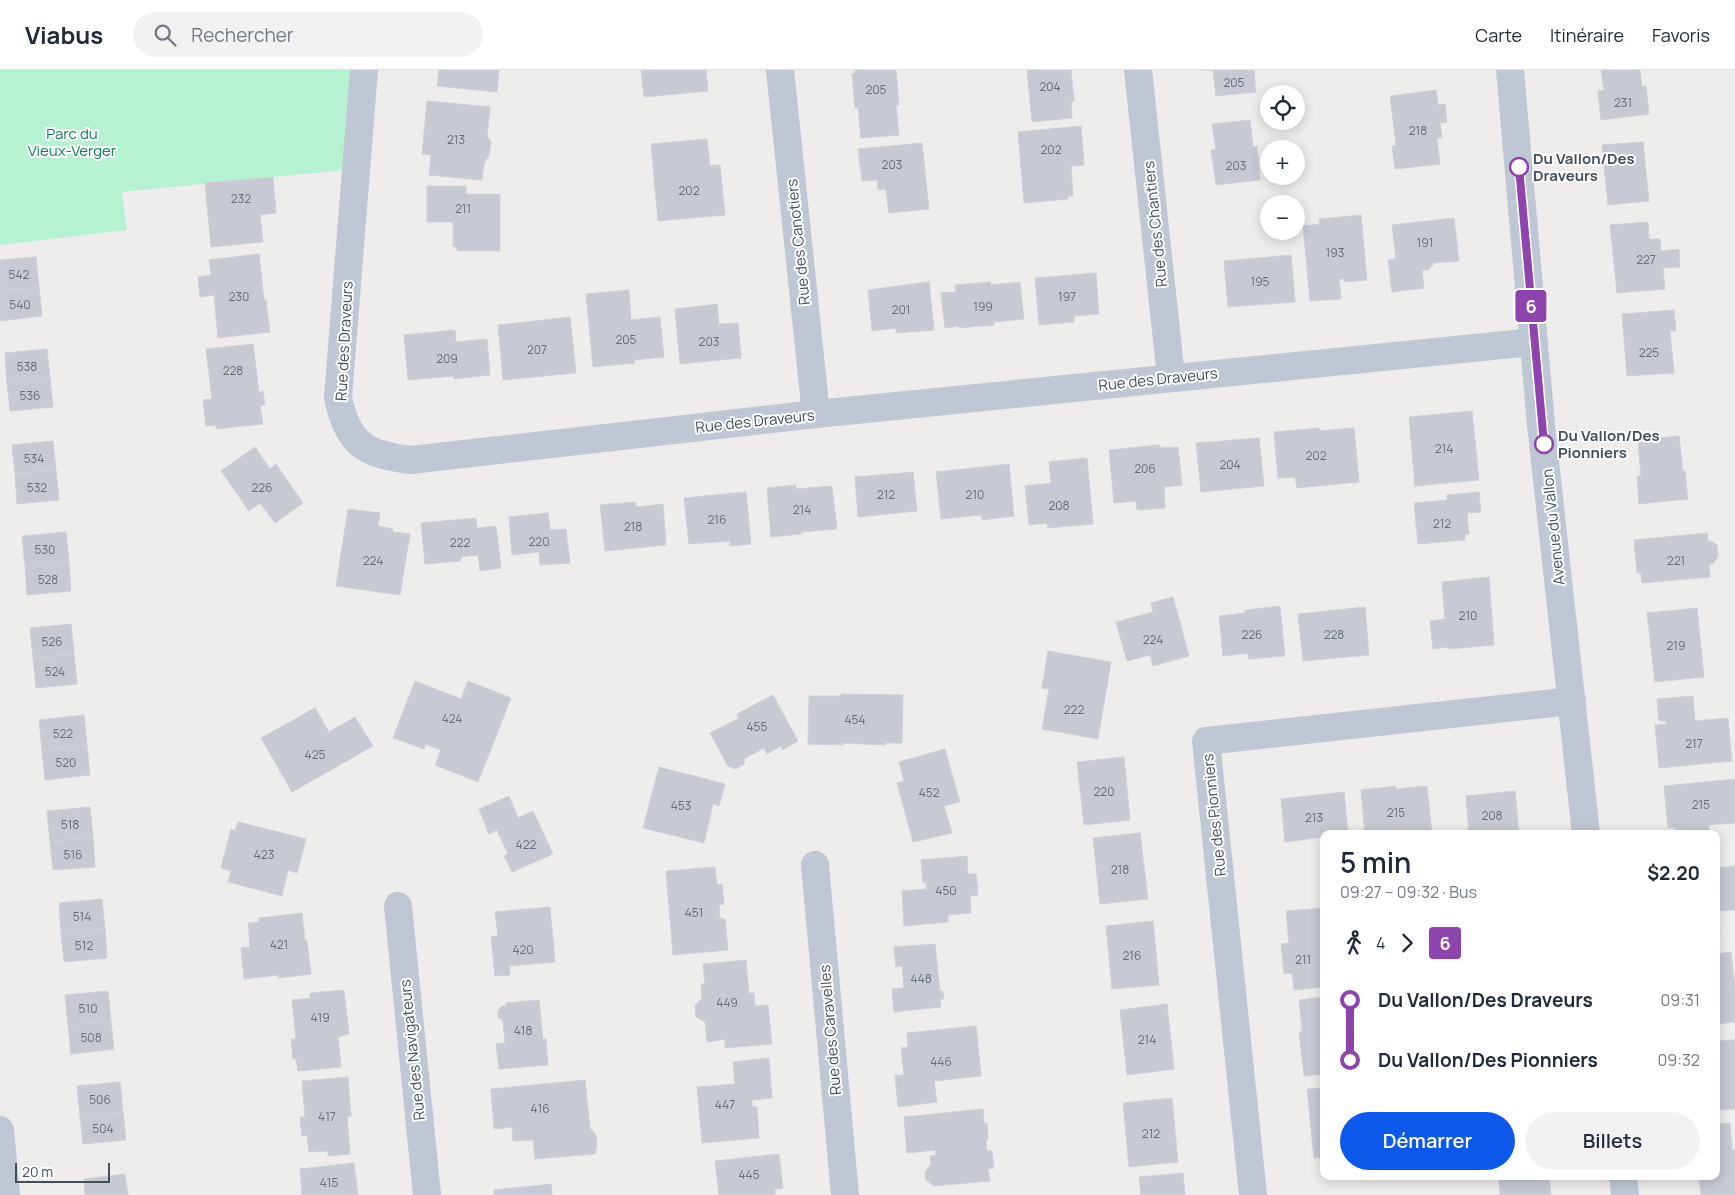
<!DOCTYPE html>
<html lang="fr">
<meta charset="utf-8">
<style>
:root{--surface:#fff;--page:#f2f2f3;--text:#1f2937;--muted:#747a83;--line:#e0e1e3;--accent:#0b58ea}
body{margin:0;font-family:Manrope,sans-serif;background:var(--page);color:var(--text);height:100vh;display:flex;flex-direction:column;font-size:19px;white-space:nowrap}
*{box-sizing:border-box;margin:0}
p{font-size:16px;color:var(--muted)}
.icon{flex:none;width:28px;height:28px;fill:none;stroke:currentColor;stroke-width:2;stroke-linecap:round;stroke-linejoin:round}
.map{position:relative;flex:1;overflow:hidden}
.drawer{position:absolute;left:1320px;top:760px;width:400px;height:350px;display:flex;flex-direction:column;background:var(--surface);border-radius:10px;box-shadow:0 2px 12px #0003}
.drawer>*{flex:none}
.badge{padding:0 10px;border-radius:4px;font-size:18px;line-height:32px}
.fabs{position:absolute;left:1260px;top:15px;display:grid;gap:10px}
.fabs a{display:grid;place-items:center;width:45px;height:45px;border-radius:50%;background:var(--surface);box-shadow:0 2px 12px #0003;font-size:25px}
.scale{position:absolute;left:15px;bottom:12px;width:95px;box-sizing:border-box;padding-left:5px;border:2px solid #434e5b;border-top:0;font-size:14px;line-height:18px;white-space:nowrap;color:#434e5b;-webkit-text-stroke:4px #fff;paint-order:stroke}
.map>.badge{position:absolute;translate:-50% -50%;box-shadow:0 0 0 2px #fff}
.legs{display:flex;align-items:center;gap:8px;height:55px;padding:0 20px;font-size:16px}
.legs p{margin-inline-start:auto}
.head{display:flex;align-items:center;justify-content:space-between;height:85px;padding:0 20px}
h1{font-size:28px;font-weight:600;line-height:38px}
.button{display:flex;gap:10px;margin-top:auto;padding:10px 20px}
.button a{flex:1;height:58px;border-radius:30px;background:var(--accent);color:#fff;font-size:20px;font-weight:600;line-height:58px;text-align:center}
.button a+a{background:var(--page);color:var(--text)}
ul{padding:0 20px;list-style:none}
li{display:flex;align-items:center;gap:18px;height:60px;font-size:19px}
li i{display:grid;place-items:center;width:8px;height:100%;margin:0 6px;background:currentColor}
li i::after{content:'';width:12px;height:12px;margin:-6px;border:4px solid;border-radius:50%;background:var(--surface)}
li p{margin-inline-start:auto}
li:first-child i{background:linear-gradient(#0000 50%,currentColor 0)}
li:last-child i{background:linear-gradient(currentColor 50%,#0000 0)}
header{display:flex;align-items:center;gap:30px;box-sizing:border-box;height:70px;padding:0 25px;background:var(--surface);border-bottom:1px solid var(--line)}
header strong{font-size:24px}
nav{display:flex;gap:28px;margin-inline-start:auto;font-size:18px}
.search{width:350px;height:45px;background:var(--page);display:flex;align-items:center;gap:12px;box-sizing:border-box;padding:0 18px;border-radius:28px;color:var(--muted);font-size:19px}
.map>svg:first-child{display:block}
.green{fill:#b6f2d2}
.building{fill:#c7cad3;stroke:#cfd1d9}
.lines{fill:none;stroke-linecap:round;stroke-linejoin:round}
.street{stroke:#bec7d3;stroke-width:28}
.line-1-casing{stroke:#fff;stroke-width:11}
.line-1{stroke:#8e44ad;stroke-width:8}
.stop-1-dot{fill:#fff;stroke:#8e44ad;stroke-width:2.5}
.labels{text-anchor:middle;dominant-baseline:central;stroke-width:4;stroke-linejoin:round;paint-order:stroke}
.number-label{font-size:12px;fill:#646d79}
.park-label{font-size:15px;fill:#0f8153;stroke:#fff}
.stop-label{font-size:15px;font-weight:bold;fill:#434e5b;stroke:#fff;text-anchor:start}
.street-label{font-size:15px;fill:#434e5b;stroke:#fff}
</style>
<header>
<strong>Viabus</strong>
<div class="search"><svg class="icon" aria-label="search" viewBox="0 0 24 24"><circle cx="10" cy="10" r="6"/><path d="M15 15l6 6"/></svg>Rechercher</div>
<nav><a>Carte</a><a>Itinéraire</a><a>Favoris</a></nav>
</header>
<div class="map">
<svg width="1735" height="1125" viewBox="0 0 1735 1125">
<rect width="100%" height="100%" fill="#efecec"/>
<path class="green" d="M0 0H364L356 99 122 122 127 160 0 175Z"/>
<path class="building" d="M439 0H499L497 22 437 16Z
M641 0H706L708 21 644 27Z
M855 0H896L899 35H896L899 65 861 68 858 38H855L852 4 855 3Z
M1029 0H1071L1074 31 1071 32 1072 48 1032 52 1027 1Z
M1202 0H1254L1256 22 1216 26 1213 0Z
M1601 0H1640L1642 17 1646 16 1649 44 1601 50 1598 21 1604 20Z
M1436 20 1438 35 1445 34 1447 52 1440 53 1442 68H1437L1440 94 1395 99 1392 76 1396 75 1390 26Z
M427 31 490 37 487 66 491 72 489 86 484 93 482 110 429 105 431 85 422 84Z
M1250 50 1253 77 1257 76 1260 110 1216 115 1211 80 1216 79 1212 54Z
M1081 56 1084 95 1071 96 1073 126H1068V129L1024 133 1018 62Z
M707 69 710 96 720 95 725 145 658 151 651 74Z
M1643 72 1649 131 1608 135 1602 75Z
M922 73 929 139 889 143 886 119 878 120 877 110 862 111 858 79Z
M273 107 276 143 260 145 263 172 211 177 205 113Z
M427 116H466V124H500V181H457V177H453V152H427Z
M1361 145 1367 210 1344 212V209H1339L1341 229 1310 231 1303 156 1320 154 1319 149Z
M1454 148 1459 191 1434 193 1429 200H1422L1424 218 1392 222 1388 190 1396 189 1392 155Z
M1648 152 1649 169H1660L1661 181 1679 179 1680 197 1663 198 1665 219 1617 223 1610 155Z
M259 184 264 230H266L270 262 218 268 214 225 200 227 198 207 211 205 209 190Z
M1291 185 1295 232 1228 237 1224 191Z
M36 187 39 217 0 221V190Z
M1096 203 1099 244 1074 246V252L1039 255 1035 208Z
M929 212 934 260 896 263V258L872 261 868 220Z
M990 212 991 215 1020 212 1024 249 994 252V255L959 258V256L945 258 941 223 956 222 955 215Z
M39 217 42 246 0 251V221Z
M629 220 631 250 660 247 664 287 634 290 635 293 593 297 586 224Z
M717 234 719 254 738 253 741 288 680 294 675 239Z
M1674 240 1676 261H1670L1674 303 1627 306 1622 244Z
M570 247 576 303 503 310 498 255Z
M455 260 456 272 487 269 490 305 454 309V306L408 310 404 265Z
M253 274 259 322 263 321 265 335H260L263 354 216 359V355L206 356 203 330 212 329 206 279Z
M47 279 50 308 7 313 5 283Z
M50 308 53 337 10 341 7 313Z
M1472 341 1479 410 1415 416 1409 347Z
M1319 358V361L1354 358 1359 412 1297 418 1295 407 1278 408 1274 362Z
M1679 366 1683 401H1685L1688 429 1639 434 1637 406H1641L1638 370Z
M1259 368 1264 416 1201 422 1196 373Z
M53 371 56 400 15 404 12 375Z
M1160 375V378L1178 377 1182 415 1164 417 1165 438 1137 440 1136 431 1114 433 1109 380Z
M255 377 270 399 276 394 303 433 275 453 260 433 249 441 221 401Z
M1087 388 1093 454 1048 458 1047 453 1029 455 1025 416 1051 413 1049 392Z
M1009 394 1014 446 982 450 981 445 941 449 936 402Z
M56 400 59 430 17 434 15 404Z
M913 402 917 441 858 447 855 407Z
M796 415V419L832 416 837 459 801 462V464L771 467 767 418Z
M746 422 751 474 730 476V471L689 474 684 428Z
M1479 422 1481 442 1467 443 1469 464H1465V470L1418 474 1414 433 1447 430V425Z
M636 432V437L663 434 666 475 605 481 600 435Z
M348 439 380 443 378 456 393 459V462L410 464 400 525 336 516Z
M548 443 550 460 566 459 570 493 540 495 539 482 512 485 509 447Z
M476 448 477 458 496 456 501 498 480 501 478 485 461 487V491L425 494 421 453Z
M66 462 69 492 25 496 22 466Z
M1707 463 1708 471H1711L1717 475 1718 486 1714 493 1709 495 1710 507 1642 513 1641 503H1637L1634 470Z
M69 492 71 521 27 525 25 496Z
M1489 507 1494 575 1449 579V577L1433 579 1430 551 1445 549 1442 512Z
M1173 527 1189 586 1153 596 1150 585 1127 591 1116 552 1153 542 1151 533Z
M1280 536 1285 586 1249 589 1248 583 1223 586 1219 546 1245 543V540Z
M1365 537 1369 585 1303 591 1298 544Z
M1697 538 1704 607 1655 612 1647 543Z
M71 554 74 584 33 588 30 558Z
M1048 581 1111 592 1098 669 1042 659 1049 619 1042 618Z
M74 584 77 614 36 618 33 588Z
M415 611 461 629 468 611 511 628 478 712 435 695 441 680 425 674 424 679 393 668Z
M841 624 903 625 902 673H885V675L843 673V675L808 674 809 626H841Z
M773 625 798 671 782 680 781 676 767 684 764 678 745 688 744 694 736 699 728 696 710 663 738 649 737 644Z
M1693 626 1695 651 1728 648 1732 691 1659 698 1655 655 1667 654 1666 651H1659L1657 629Z
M315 638 329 662 355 647 373 676 292 722 261 668Z
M84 645 87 675 42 680 39 650Z
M87 675 90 705 45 710 42 680Z
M945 679 960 732 944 736 952 763 913 772 897 713 904 711 899 692Z
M1124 687 1130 750 1084 755 1077 692Z
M659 697 725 714 719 736 713 734 704 773 643 758Z
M1735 709V753L1709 755V764H1676L1675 757 1668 758 1664 716Z
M1396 716V719L1427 716 1432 764H1365L1361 720Z
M1515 721 1519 764H1469L1466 726Z
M1344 722 1348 764H1324V767L1285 772 1281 729Z
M509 726 518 748 533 741 553 784 512 802 504 786 508 784 497 760 489 764 479 739Z
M90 737 93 767 50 772 47 741Z
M238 752 306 769 297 803 288 800 282 826 228 812 231 801 221 798 231 759 235 761Z
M1140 763 1148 829 1100 834 1093 768Z
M93 767 95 797 53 800 50 772Z
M967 786 968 804H976L978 825 970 826 971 843 948 845V852L904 856 902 821 926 819V812L923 813 921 790Z
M1735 796V840L1717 841 1720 865 1716 866V798Z
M715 797 717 815 722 814 724 834 719 835 720 849H725L728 880 673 885 666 801Z
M102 829 105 859 61 863 59 833Z
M550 837 555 892 509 896 510 905 495 906 491 867 498 866 495 842Z
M1324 838V917L1294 920 1292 903 1284 904 1281 874 1289 873 1286 841Z
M302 843 305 871H307L311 904 278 908V905L244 909 241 878 250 877 248 853 259 852V848Z
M1153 851 1159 915 1112 919 1106 856Z
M105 859 107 888 64 892 61 863Z
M935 874 940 921H943L944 929H940L941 937 894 942 892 919 904 918 902 896 896 897 894 877Z
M1731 882 1735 920V952L1716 954V884Z
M746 890 749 923H754L755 936 768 935 772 974 725 978V969L707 972 705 952 696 947 695 936 700 930H702L701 914H705L703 894Z
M344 920 349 964 338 967 341 997 298 1001 296 989H293L291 969H296L292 930 311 928 310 923Z
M108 921 111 951 68 955 65 925Z
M1324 927V1004L1304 1006 1299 962 1302 961 1299 930Z
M539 930 543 969H546L548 995 499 999 496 974 505 973 503 951 498 947V941L502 936H507L506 933Z
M1167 934 1174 999 1127 1005 1120 940Z
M111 951 114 979 71 984 68 955Z
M976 956 981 1006 934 1011 937 1032 898 1037 895 1005H904L901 978 908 977 907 963Z
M1735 970V1039L1716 1040V971Z
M769 988 772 1028 752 1030V1037H757L759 1068 702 1073 697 1017 735 1014 733 992Z
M348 1007 351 1046 347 1047 350 1084 328 1086V1081L309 1082 307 1065 302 1066 300 1047H305L302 1011Z
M585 1010 590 1058 596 1065 597 1074 595 1084 535 1089 533 1070 513 1071 512 1057 494 1059 491 1019Z
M120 1012 123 1042 80 1047 77 1016Z
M1324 1018V1087L1314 1088 1307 1019Z
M1172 1028 1178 1092 1129 1097 1123 1033Z
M983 1039 984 1054 987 1053 988 1070 986 1071 987 1081H992L994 1098 988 1099 990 1111 934 1116 926 1110 925 1102 931 1094 930 1086 936 1085 935 1080 907 1083 904 1047Z
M123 1042 126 1070 83 1074 80 1047Z
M1730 1053 1732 1080H1735V1125H1701L1699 1106H1716V1054Z
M779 1084 783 1118 775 1119V1125H719L715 1091Z
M354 1093 358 1125H302L300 1099Z
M1183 1103 1185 1125H1139H1141L1139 1107Z
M125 1104 128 1125H85L84 1109Z
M1516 1106H1549L1551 1125H1500L1499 1108Z
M551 1114 552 1125H494V1120Z"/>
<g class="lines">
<path class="street" d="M364 0 338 327C347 374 366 385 411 390L816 344 1534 272
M780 0 816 344
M1138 0 1171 307
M1510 0 1541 355 1586 764
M815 795 845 1125
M398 836 427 1125
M0 1060 6 1125
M1623 1106 1625 1125
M1253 1125 1206 671 1572 631"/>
</g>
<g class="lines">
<g class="line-1-casing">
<path id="line-1" d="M1519 97 1544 374"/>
</g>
<use href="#line-1" class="line-1"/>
</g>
<g class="stop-1-dot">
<circle cx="1519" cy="97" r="9"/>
<circle cx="1544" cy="374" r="9"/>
</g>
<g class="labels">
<g class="number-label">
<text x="1234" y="12">205</text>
<text x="1050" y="16">204</text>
<text x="876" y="19">205</text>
<text x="1623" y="32">231</text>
<text x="1418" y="60">218</text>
<text x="456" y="69">213</text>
<text x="1051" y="79">202</text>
<text x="892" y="94">203</text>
<text x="1236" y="95">203</text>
<text x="689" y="120">202</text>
<text x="241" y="128">232</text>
<text x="463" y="138">211</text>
<text x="1425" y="172">191</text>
<text x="1335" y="182">193</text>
<text x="1646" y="189">227</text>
<text x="19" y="204">542</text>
<text x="1260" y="211">195</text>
<text x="239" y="226">230</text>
<text x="1067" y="226">197</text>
<text x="20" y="234">540</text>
<text x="983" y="236">199</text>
<text x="901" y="239">201</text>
<text x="626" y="269">205</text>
<text x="709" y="271">203</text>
<text x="537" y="279">207</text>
<text x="1649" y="282">225</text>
<text x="447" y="288">209</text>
<text x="27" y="296">538</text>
<text x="233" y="300">228</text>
<text x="30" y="325">536</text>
<text x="1444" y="378">214</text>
<text x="1316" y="385">202</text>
<text x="34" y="388">534</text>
<text x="1230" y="394">204</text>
<text x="1145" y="398">206</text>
<text x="37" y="417">532</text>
<text x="262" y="417">226</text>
<text x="886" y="424">212</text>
<text x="975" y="424">210</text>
<text x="1059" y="435">208</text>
<text x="802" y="439">214</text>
<text x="717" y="449">216</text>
<text x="1442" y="453">212</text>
<text x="633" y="456">218</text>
<text x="539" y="471">220</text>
<text x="460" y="472">222</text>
<text x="45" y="479">530</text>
<text x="373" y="490">224</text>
<text x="1676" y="490">221</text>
<text x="48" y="509">528</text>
<text x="1468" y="545">210</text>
<text x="1252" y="564">226</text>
<text x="1334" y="564">228</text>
<text x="1153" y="569">224</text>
<text x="52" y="571">526</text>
<text x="1676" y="575">219</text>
<text x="55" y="601">524</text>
<text x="1074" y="639">222</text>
<text x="452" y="648">424</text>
<text x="855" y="649">454</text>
<text x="757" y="656">455</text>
<text x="63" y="663">522</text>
<text x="1694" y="673">217</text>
<text x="315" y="684">425</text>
<text x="66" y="692">520</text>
<text x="1104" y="721">220</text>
<text x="929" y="722">452</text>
<text x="1701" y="734">215</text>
<text x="681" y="735">453</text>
<text x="1396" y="742">215</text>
<text x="1492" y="745">208</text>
<text x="1314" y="747">213</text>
<text x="70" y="754">518</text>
<text x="526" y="774">422</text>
<text x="73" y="784">516</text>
<text x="264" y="784">423</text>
<text x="1120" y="799">218</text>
<text x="946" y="820">450</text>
<text x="694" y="842">451</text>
<text x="82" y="846">514</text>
<text x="279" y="874">421</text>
<text x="84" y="875">512</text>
<text x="523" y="879">420</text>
<text x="1132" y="885">216</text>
<text x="1303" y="889">211</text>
<text x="921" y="908">448</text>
<text x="727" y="932">449</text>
<text x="88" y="938">510</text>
<text x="320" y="947">419</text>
<text x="523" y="960">418</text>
<text x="91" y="967">508</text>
<text x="1147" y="969">214</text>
<text x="941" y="991">446</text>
<text x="100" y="1029">506</text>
<text x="725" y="1034">447</text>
<text x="540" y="1038">416</text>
<text x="327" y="1046">417</text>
<text x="103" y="1058">504</text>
<text x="1151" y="1063">212</text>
<text x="749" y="1104">445</text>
<text x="329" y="1112">415</text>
</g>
<g class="park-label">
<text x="72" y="63">Parc du<tspan x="72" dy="17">Vieux-Verger</tspan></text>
</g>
<g class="stop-label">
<text x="1533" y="88">Du Vallon/Des<tspan x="1533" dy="17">Draveurs</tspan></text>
<text x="1558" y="365">Du Vallon/Des<tspan x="1558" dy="17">Pionniers</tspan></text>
</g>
<g class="street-label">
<text transform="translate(1155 154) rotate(-96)">Rue des Chantiers</text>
<text transform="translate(798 172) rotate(-96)">Rue des Canotiers</text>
<text transform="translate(344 271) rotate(-87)">Rue des Draveurs</text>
<text transform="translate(1158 309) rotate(-6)">Rue des Draveurs</text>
<text transform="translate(755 351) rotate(-6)">Rue des Draveurs</text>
<text transform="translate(1553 457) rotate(-96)">Avenue du Vallon</text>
<text transform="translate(1214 745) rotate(-96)">Rue des Pionniers</text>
<text transform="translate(830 960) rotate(-95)">Rue des Caravelles</text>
<text transform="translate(412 980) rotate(-96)">Rue des Navigateurs</text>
</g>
</g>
</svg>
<div class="fabs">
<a><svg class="icon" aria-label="locate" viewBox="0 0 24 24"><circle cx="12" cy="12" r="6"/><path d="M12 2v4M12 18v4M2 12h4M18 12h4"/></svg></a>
<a>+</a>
<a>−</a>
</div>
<div class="scale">20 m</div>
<b class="badge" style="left:1531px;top:236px;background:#8e44ad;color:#fff">6</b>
<section class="drawer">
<div class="head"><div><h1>5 min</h1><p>09:27 – 09:32 · Bus</p></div><b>$2.20</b></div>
<div class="legs"><svg class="icon" aria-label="walk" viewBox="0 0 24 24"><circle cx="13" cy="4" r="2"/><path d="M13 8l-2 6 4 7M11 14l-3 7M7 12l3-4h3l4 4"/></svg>4<svg class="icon" aria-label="forward" viewBox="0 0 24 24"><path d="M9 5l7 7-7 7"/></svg><b class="badge" style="background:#8e44ad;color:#fff">6</b></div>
<ul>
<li><i style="color:#8e44ad"></i><b>Du Vallon/Des Draveurs</b><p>09:31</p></li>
<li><i style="color:#8e44ad"></i><b>Du Vallon/Des Pionniers</b><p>09:32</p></li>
</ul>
<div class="button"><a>Démarrer</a><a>Billets</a></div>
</section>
</div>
